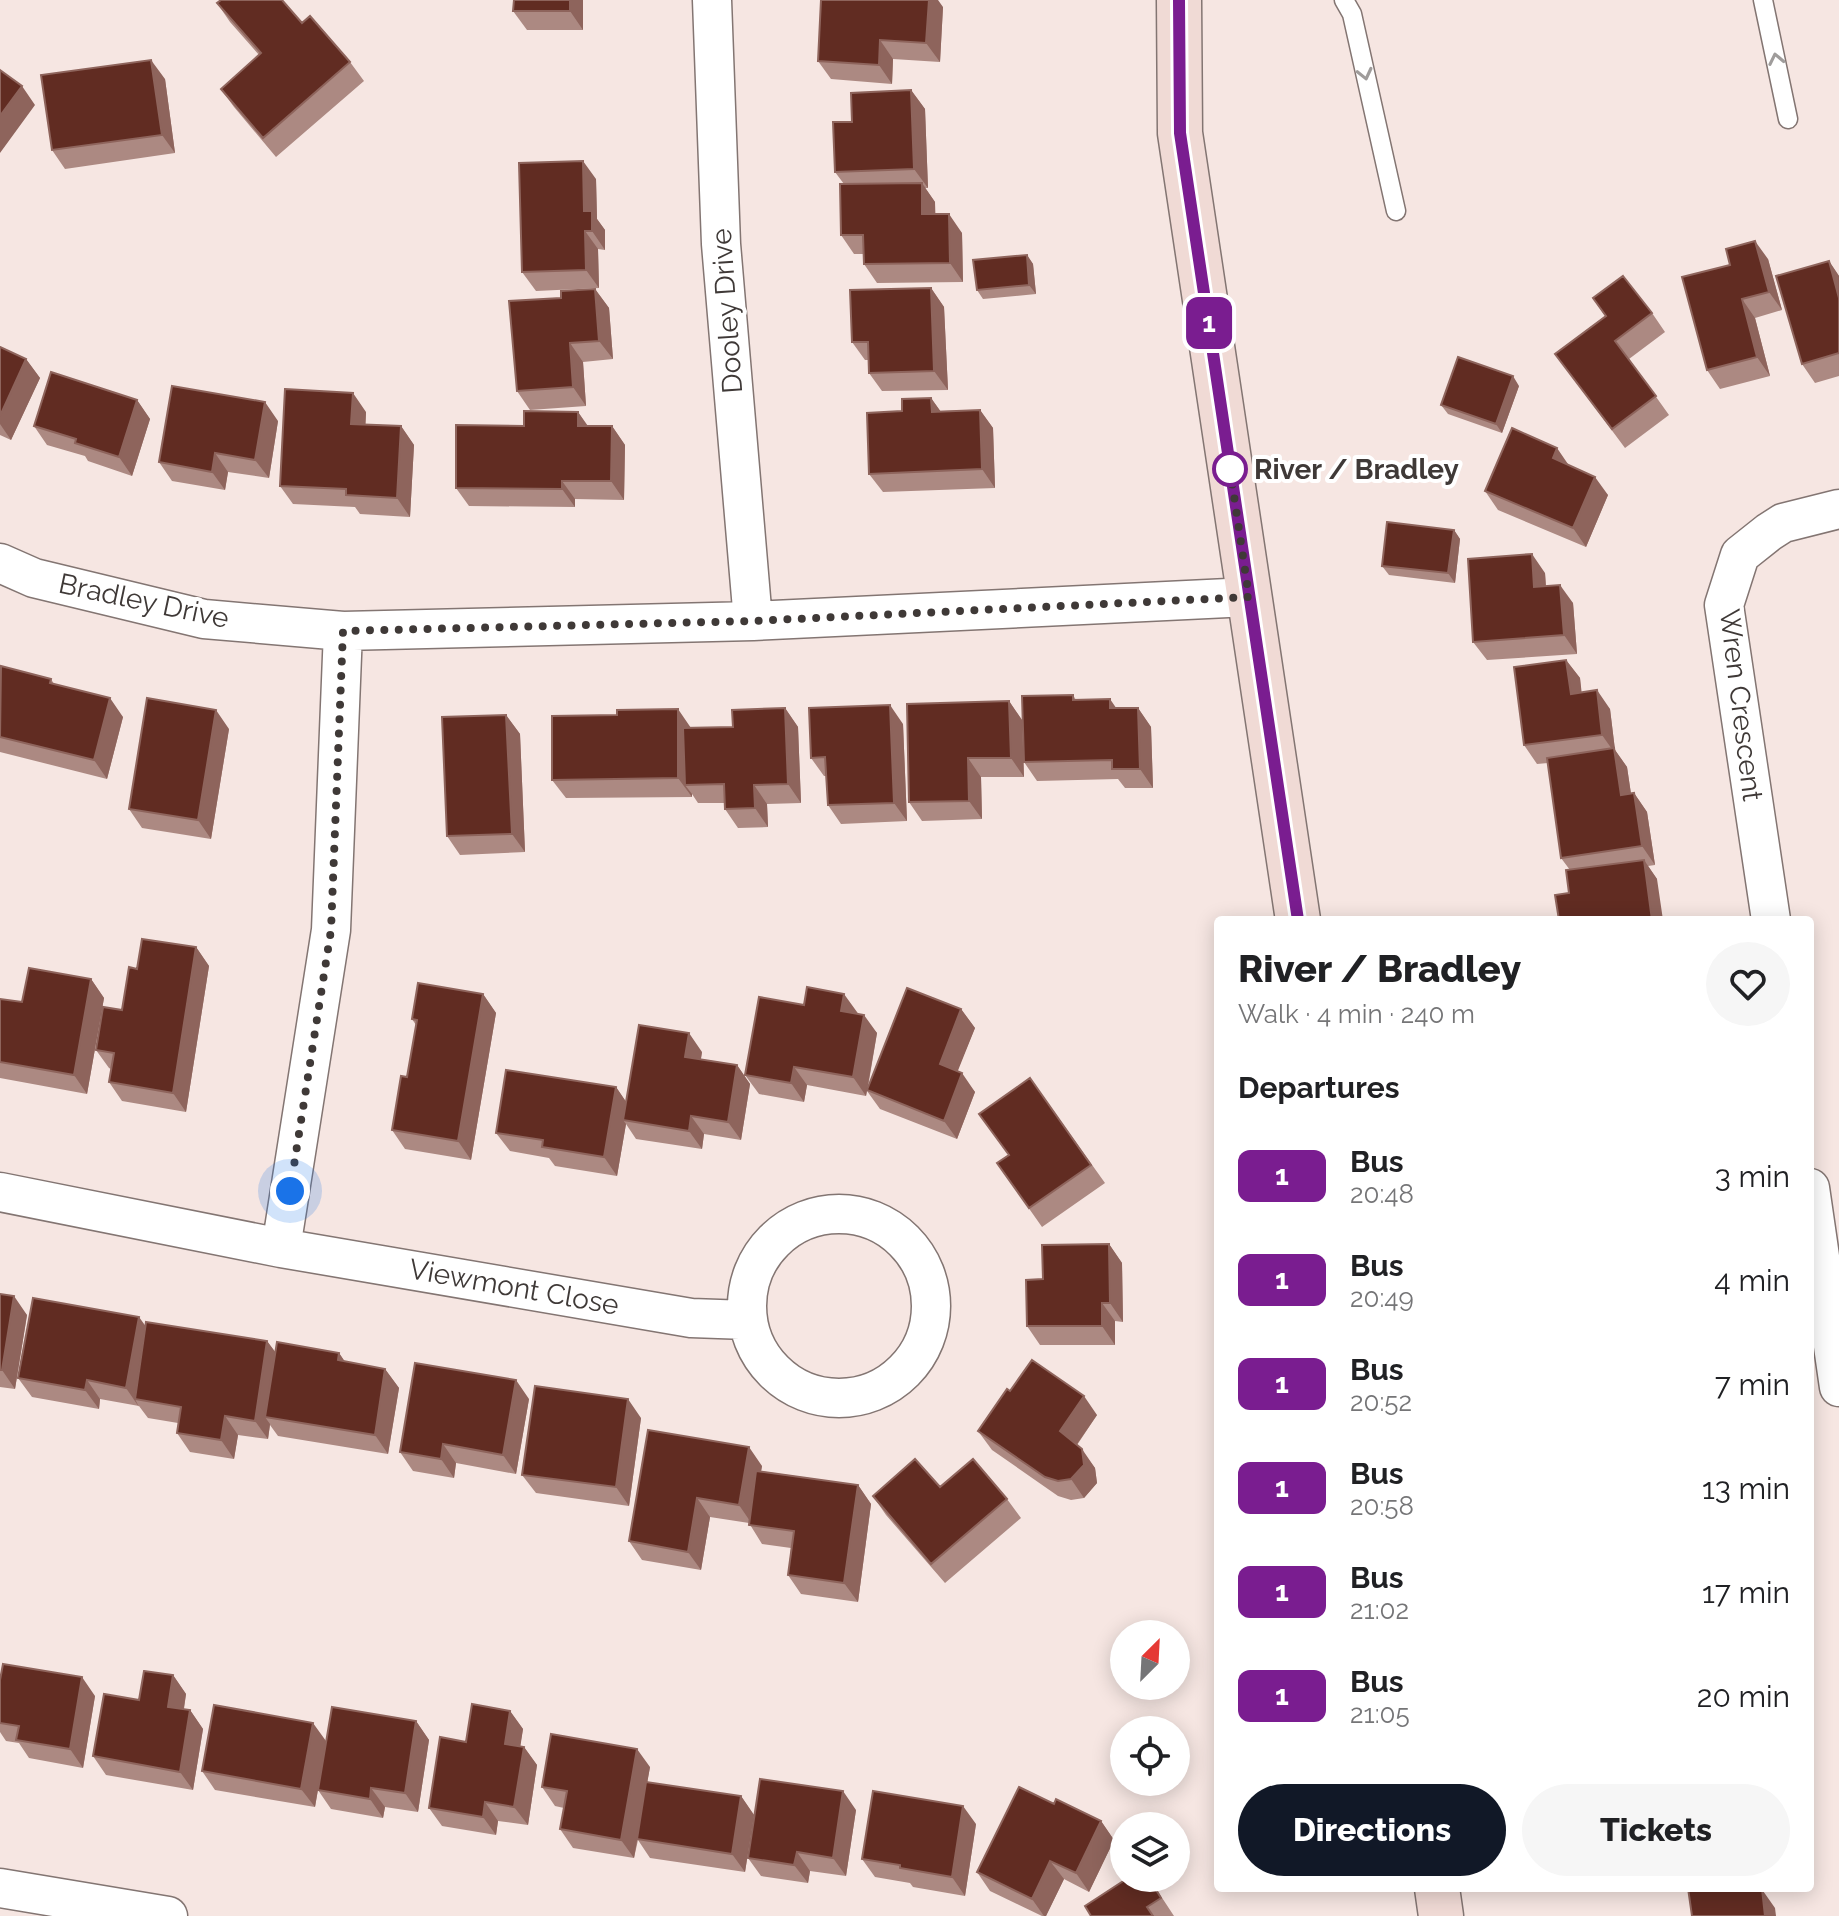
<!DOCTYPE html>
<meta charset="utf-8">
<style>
:root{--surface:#fff;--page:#f6f6f6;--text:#202124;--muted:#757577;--accent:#111827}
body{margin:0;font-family:Raleway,sans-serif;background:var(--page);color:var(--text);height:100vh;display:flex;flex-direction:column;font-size:30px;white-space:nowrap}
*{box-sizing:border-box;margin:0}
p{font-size:26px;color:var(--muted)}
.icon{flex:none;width:44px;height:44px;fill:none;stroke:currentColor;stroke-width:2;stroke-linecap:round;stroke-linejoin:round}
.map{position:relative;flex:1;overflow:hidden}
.side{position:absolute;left:1214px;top:916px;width:600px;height:976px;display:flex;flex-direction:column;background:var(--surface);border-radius:8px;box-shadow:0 4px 20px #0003}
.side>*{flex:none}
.badge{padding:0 16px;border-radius:12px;font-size:28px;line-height:52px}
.needle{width:52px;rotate:24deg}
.tools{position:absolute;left:1110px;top:1620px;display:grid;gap:16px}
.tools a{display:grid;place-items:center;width:80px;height:80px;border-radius:50%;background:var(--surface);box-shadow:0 4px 20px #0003;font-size:40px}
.you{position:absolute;width:40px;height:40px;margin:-20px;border:6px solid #fff;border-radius:50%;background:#1a73e8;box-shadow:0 0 0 12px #1a73e833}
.map>.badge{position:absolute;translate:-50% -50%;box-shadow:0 0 0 4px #fff}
h2{padding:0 24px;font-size:30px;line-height:72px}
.round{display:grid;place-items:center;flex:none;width:84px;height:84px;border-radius:42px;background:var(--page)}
.headline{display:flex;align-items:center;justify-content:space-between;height:136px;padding:0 24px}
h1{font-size:38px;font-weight:800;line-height:60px}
.cta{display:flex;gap:16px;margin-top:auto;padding:16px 24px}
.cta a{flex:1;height:92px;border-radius:48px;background:var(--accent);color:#fff;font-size:32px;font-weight:800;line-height:92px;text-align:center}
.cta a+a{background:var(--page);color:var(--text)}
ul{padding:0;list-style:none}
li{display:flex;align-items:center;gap:24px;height:104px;padding:0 24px}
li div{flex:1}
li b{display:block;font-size:30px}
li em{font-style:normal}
li .badge{min-width:88px;font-weight:700;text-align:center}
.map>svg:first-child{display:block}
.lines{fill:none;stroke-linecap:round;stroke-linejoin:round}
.lane-casing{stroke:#837572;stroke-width:21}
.street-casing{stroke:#837572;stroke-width:41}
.secondary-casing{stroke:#837572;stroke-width:47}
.lane{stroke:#fff;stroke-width:18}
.street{stroke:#fff;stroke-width:38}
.secondary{stroke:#f0dad5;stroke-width:44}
.wall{fill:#ac8982}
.shaded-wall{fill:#8e645c}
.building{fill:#612c22;stroke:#8e645c;stroke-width:2}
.oneway{stroke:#9f9c9b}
.line-casing{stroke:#fff;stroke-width:18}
.line{stroke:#7a1d90;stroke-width:12}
.walk{stroke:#3f3937;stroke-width:8;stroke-dasharray:0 14.4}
.stop-dot{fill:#fff;stroke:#7a1d90;stroke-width:4}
.labels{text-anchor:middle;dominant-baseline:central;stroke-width:8;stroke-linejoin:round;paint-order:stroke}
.street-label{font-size:28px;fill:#3f3937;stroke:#fff}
.stop-label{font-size:28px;font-weight:bold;fill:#3f3937;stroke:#fff;text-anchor:start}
</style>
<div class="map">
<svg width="1839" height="1916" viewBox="0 0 1839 1916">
<rect width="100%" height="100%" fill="#f6e6e2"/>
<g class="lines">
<g class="lane-casing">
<path id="lane" d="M1344 0 1352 14 1396 211
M1763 0 1788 119"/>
</g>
<g class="street-casing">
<path id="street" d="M712 0 721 244 753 621
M0 563 34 578 204 619 343 631 753 621 1249 597
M1771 920 1724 605 1740 555 1769 532 1783 523 1839 509
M1810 1188 1839 1387
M0 1192 281 1248 691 1318 747 1320
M747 1306a92 92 0 1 1 184 0a92 92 0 1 1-184 0Z
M281 1248 331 930 343 631
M0 1888 168 1916"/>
</g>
<g class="secondary-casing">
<path id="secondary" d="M1179 0 1180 133 1298 920
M1437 1888 1441 1916"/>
</g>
<use href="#lane" class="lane"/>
<use href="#street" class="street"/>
<use href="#secondary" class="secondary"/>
</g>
<path class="wall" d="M583 0V30H527L513 11Z
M217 3 350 62 364 81 276 157 234 107 221 89 259 55 230 22Z
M943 7 940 62 893 59 892 84 831 79 818 61Z
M165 79 175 153 65 169 52 150Z
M911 90 925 109 928 188H925L935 202V214L962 233 963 282 877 283 864 264V254H854L841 235 844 184 835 172 852 122Z
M596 179 597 219 605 230V250L598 249 599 288 536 291 522 272Z
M1027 255 1033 264 1036 294 983 299 977 290Z
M1768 259 1782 310 1755 318 1770 376 1720 389 1707 370 1682 277Z
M1829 261 1839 276V376L1815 383 1802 364Z
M931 288 944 307 948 390 882 391 869 373V360H865L852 342Z
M595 289 609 308 613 359 583 362 586 406 530 410 517 391 561 298Z
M1593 298 1652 313 1665 332 1629 359 1669 415 1625 448 1555 354 1605 316Z
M0 347 26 359 40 378 11 440 0 435Z
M1519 386 1502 433 1448 414 1441 405Z
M931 398 940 411 980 410 993 428 995 488 883 492 869 474 902 411Z
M137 400 150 419 132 476 88 461 85 456 47 445 34 426Z
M366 412 365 424 401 426 414 445 410 517 360 514 355 507 293 504 280 486Z
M578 412 588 426H612L625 445 624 500 575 499V507L469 506 456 488 524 426Z
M278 421 269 478 228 472 225 490 172 481 159 462Z
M1570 466 1608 495 1586 547 1498 510 1485 491Z
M1454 530 1460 539 1455 583 1389 575 1382 566Z
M1545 573 1546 586 1573 603 1577 654 1487 660 1473 642Z
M1566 660 1580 678 1581 692 1610 709 1615 750 1627 767 1631 794 1634 793 1647 812 1655 865 1648 866 1657 879 1569 893 1570 870 1561 858 1548 763 1537 764 1524 745Z
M0 669 51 679 54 684 123 717 107 779 0 752Z
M1073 695 1076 700 1117 708H1138L1151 727 1153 788H1125L1118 779 1037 781 1024 762Z
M1009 701 1022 720 1024 777H981L982 819 922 821 909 802Z
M785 708 798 727 801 803 767 804 768 827 738 828 725 809V803H698L692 794V797L566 798 552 780 691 728 733 727Z
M506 715 520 734 525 852 460 855 447 836Z
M903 724 907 821 841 824 828 805 826 776H824L811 758Z
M229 729 211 839 142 828 129 809Z
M196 947 209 966 186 1112 122 1101 109 1082 111 1069 109 1068 96 1050 122 1010 137 969Z
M91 979 104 998 87 1094 0 1078V999L22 1002Z
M483 994 496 1013 471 1160 405 1149 392 1130 407 1077 416 1025 412 1019Z
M804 1005 857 1012 877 1033 868 1087 961 1009 975 1028 957 1071 975 1092 957 1139 880 1109 867 1091 866 1096 807 1085 804 1102 759 1094 745 1075Z
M702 1052 701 1059 737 1065 750 1084 741 1140 704 1134 702 1149 636 1139 626 1124 617 1176 555 1166 549 1158 510 1151 496 1133 616 1087 626 1102Z
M1030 1078 1105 1183 1042 1227 997 1163 1008 1155Z
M1109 1244 1122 1263 1123 1322 1115 1321V1345H1040L1027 1326 1043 1279Z
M0 1294 27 1315 15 1389 0 1387Z
M145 1326 267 1341 276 1353H339L345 1362 385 1369 399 1388 388 1454 278 1436 270 1425 268 1439 238 1435 234 1459 190 1452 177 1433 178 1423 148 1418 139 1406 100 1399 99 1409 32 1397 18 1378Z
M1010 1391 1097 1415 1077 1445 1095 1468 1097 1483 1084 1498 1071 1500 1058 1496 992 1450 978 1431Z
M529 1399 516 1474 456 1463 454 1478 413 1471 400 1452Z
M641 1418 629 1506 536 1493 522 1475Z
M648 1430 762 1466 761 1471 858 1485 871 1504 858 1602 801 1594 788 1575 791 1548 762 1544 749 1523 710 1517 701 1570 642 1560 629 1541Z
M940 1487 1007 1499 1021 1518 945 1583 886 1515 873 1496Z
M173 1675 186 1694 184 1709 190 1710 203 1729 193 1790 106 1775 93 1756 139 1700Z
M0 1680 95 1696 83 1768 29 1758 19 1743 6 1741 0 1732Z
M510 1711 523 1729 520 1746 524 1747 537 1765 528 1825 498 1821 496 1835 442 1826 429 1808 466 1742Z
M416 1721 429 1740 418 1812 385 1807 383 1818 331 1809 318 1790 315 1807 215 1790 202 1771 326 1741Z
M650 1767 647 1783 741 1796 754 1815 745 1872 650 1858 638 1840 634 1858 573 1848 560 1829 564 1808 555 1806 542 1787Z
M1054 1804 1101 1821 1114 1840 1089 1892 1064 1879 1046 1916H1042L990 1891 977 1872Z
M856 1810 846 1876 810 1871 808 1883 761 1876 748 1858Z
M976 1824 965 1896 913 1887 910 1883 875 1877 862 1859Z
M1149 1878 1174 1916H1091Z"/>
<path class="shaded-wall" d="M570 0H583V30L570 11Z
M929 0H938L943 7 940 62 926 43Z
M880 40 893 59 892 84 879 65Z
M151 60 165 79 175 153 162 135Z
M22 86 35 105 0 153V116Z
M911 90 925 109 928 188 914 169Z
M583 161 596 179 597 219 605 230V250L592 231 584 211Z
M922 183 935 202 936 233 922 214Z
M949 214 962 233 963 282 950 263Z
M585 231 598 249 599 288 586 270Z
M1755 241 1768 259 1782 310 1769 292Z
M1027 255 1033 264 1036 294 1029 285Z
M1829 261 1839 276V298Z
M931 288 944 307 948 390 934 371Z
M595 289 609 308 613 359 599 341Z
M1742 299 1755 318 1770 376 1757 357Z
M570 343 583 362 586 406 573 387Z
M26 359 40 378 11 440 0 424V416Z
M1513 376 1519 386 1502 433 1496 424Z
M353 393 366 412 365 442 351 424Z
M931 398 944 416 932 412Z
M137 400 150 419 132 476 119 457Z
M265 402 278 421 269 478 255 460Z
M980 410 993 428 995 488 982 469Z
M578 412 591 431 578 426Z
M401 426 414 445 410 517 397 498Z
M612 426 625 445 624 500 611 481Z
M1557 448 1570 467 1553 458Z
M215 453 228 472 225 490 212 472Z
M1595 477 1608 495 1586 547 1573 528Z
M562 481 575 499V507L562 489Z
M1454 530 1460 539 1455 583 1448 573Z
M1532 554 1545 573 1547 605 1534 587Z
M1560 585 1573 603 1577 654 1564 635Z
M1566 660 1580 678 1584 713 1571 694Z
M1597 690 1610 709 1615 750 1627 767 1634 814 1621 795 1614 752 1602 735Z
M110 698 123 717 107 779 94 760Z
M1110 699 1123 718 1110 708Z
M1009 701 1022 720 1024 777 1011 758Z
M890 705 903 724 907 821 894 803Z
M785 708 798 727 801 803 788 784Z
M1138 708 1151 727 1153 788 1140 769Z
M678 709 691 728 685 785 692 794V797L678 778Z
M216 710 229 729 211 839 198 820Z
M506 715 520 734 525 852 512 834Z
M968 758 981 777 982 819 969 801Z
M754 785 767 804 768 827 755 808Z
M1634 793 1647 812 1655 865 1642 846Z
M1644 860 1657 879 1663 920H1652Z
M196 947 209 966 186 1112 173 1093Z
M91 979 104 998 87 1094 74 1075Z
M483 994 496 1013 471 1160 458 1141Z
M844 994 857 1012 854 1030 841 1011Z
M961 1009 975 1028 953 1083 940 1064Z
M864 1015 877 1033 866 1096 853 1077Z
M689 1033 702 1052 698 1075 685 1057Z
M737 1065 750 1084 741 1140 728 1122Z
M794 1067 807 1085 804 1102 791 1083Z
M962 1073 975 1092 957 1139 944 1121Z
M616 1087 629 1106 623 1120 626 1124 617 1176 604 1157Z
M691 1116 704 1134 702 1149 689 1131Z
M1109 1244 1122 1263 1123 1322 1110 1303Z
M14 1296 27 1315 15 1389 2 1370Z
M1102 1303 1115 1321V1345L1102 1326Z
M139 1317 152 1335 135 1399 139 1407 126 1388Z
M267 1341 281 1360 265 1417 270 1424 268 1439 255 1421Z
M339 1353 352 1372 338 1360Z
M385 1369 399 1388 388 1454 375 1435Z
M87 1380 100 1399 99 1409 85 1390Z
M516 1380 529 1399 516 1474 503 1455Z
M1084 1396 1097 1415 1073 1450 1060 1431Z
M628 1399 641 1418 629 1506 616 1487Z
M225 1416 238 1435 234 1459 221 1440Z
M443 1444 456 1463 454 1478 441 1459Z
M749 1447 762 1466 752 1524 739 1505Z
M1082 1449 1095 1468 1097 1483 1084 1498 1071 1479Z
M858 1485 871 1504 858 1602 844 1583Z
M697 1498 710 1517 701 1570 688 1552Z
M173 1675 186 1694 181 1726 168 1707Z
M82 1677 95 1696 83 1768 70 1749Z
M190 1710 203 1729 193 1790 180 1772Z
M510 1711 523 1729 518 1762 505 1744Z
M416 1721 429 1740 418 1812 405 1793Z
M313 1723 326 1741 315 1807 301 1789Z
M524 1747 537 1765 528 1825 514 1807Z
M637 1749 650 1767 634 1858 621 1840Z
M371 1788 385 1807 383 1818 370 1799Z
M843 1791 856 1810 846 1876 833 1858Z
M741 1796 754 1815 745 1872 732 1854Z
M485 1802 498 1821 496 1835 483 1817Z
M963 1806 976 1824 965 1896 952 1877Z
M1101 1821 1114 1840 1089 1892 1076 1873Z
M797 1852 810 1871 808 1883 794 1865Z
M1050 1861 1064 1879 1046 1916H1044L1032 1899Z
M1751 1888H1761L1775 1908 1776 1916H1765Z"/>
<path class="building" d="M221 0H282L302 23 310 16 350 62 263 138 221 89 261 53 217 3Z
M514 0H570V11H513Z
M821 0H929L926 43 880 40 879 65 818 61Z
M151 60 162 135 52 150 41 75Z
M0 70 22 86 0 116Z
M911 90 914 169 835 172 833 122H852L851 93Z
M583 161 584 211H592V231H585L586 270 522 272 519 163Z
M922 183V214H949L950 263 864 264 863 235H841L840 184Z
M1755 241 1769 292 1742 299 1757 357 1707 370 1682 277 1730 265 1726 249Z
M1027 255 1029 285 977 290 973 260Z
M1829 261 1839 298V353L1802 364 1776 276Z
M1623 276 1652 313 1615 341 1656 396 1612 429 1555 354 1606 316 1593 298Z
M931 288 934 371 869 373 868 342H852L850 290Z
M595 289 599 341 570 343 573 387 517 391 509 301 561 298V291Z
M0 347 26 359 0 416Z
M1458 357 1513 376 1496 424 1441 405Z
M51 372 137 400 119 457 75 443 76 439 34 426Z
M172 386 265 402 255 460 215 453 212 472 159 462Z
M285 389 353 393 351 424 401 426 397 498 346 495V489L280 486Z
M931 398 932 412 980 410 982 469 869 474 867 413 902 411V399Z
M524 411 578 412V426H612L611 481H562V489L456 488V425L524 426Z
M1512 428 1557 448 1553 458 1595 477 1573 528 1485 491Z
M1387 522 1454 530 1448 573 1382 566Z
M1532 554 1534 587 1560 585 1564 635 1473 642 1468 559Z
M1566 660 1571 694 1597 690 1602 735 1524 745 1514 667Z
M1 666 51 679 50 683 110 698 94 760 0 737Z
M1073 695V700L1110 699V708H1138L1140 769H1112V760L1024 762 1022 696Z
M147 698 216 710 198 820 129 809Z
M1009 701 1011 758H968L969 801 909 802 907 704Z
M890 705 894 803 828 805 825 757 811 758 809 708Z
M785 708 788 784 754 785 755 808 725 809 724 784 685 785 683 728 733 727 732 710Z
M678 709V778L552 780V716L617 715V710Z
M506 715 512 834 447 836 442 717Z
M1614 748 1621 795 1634 793 1642 846 1561 858 1547 758Z
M1644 860 1652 920H1559L1555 895 1569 893 1566 870Z
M142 939 196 947 173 1093 109 1082 114 1053 96 1050 103 1007 122 1010 129 967 137 969Z
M29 968 91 979 74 1075 0 1062V999L22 1002Z
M418 983 483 994 458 1141 392 1130 401 1076 407 1077 417 1020 412 1019Z
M807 987 844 994 841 1011 864 1015 853 1077 794 1067 791 1083 745 1075 759 997 804 1005Z
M907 988 961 1009 940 1064 962 1073 944 1121 867 1090Z
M639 1025 689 1033 685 1057 737 1065 728 1122 691 1116 689 1131 623 1120Z
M506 1070 616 1087 604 1157 542 1147 543 1140 496 1133Z
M1030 1078 1091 1165 1029 1208 997 1163 1009 1155 979 1114Z
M1109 1244 1110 1303H1102V1326H1027L1026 1280 1043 1279 1042 1245Z
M0 1294 14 1296 2 1370H0Z
M33 1298 139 1317 126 1388 87 1380 85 1390 18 1378Z
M146 1322 267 1341 255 1421 225 1416 221 1440 177 1433 181 1407 135 1399Z
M277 1342 339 1353 338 1360 385 1369 375 1435 265 1417Z
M1032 1360 1084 1396 1060 1431 1082 1449 1084 1465 1071 1479 1058 1481 1045 1477 978 1431 1007 1389 1010 1391Z
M415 1363 516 1380 503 1455 443 1444 441 1459 400 1452Z
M535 1386 628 1399 616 1487 522 1475Z
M648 1430 749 1447 739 1505 697 1498 688 1552 629 1541Z
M915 1459 940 1487 973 1459 1007 1499 931 1564 873 1496Z
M756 1471 858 1485 844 1583 788 1575 794 1531 749 1525Z
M3 1664 82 1677 70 1749 16 1740 19 1726 0 1723V1680Z
M144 1671 173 1675 168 1707 190 1710 180 1772 93 1756 104 1694 139 1700Z
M472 1704 510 1711 505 1744 524 1747 514 1807 485 1802 483 1817 429 1808 440 1737 466 1742Z
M214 1705 313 1723 301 1789 202 1771Z
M332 1707 416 1721 405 1793 371 1788 370 1799 318 1790Z
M551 1734 637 1749 621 1840 560 1829 567 1791 542 1787Z
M760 1779 843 1791 833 1858 797 1852 794 1865 748 1858Z
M646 1782 741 1796 732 1854 637 1839Z
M1019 1787 1054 1804 1056 1799 1101 1821 1076 1873 1050 1861 1032 1899 977 1872Z
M873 1791 963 1806 952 1877 900 1868V1865L862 1859Z
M1128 1878H1149L1161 1898 1147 1907 1153 1916H1091L1085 1906Z
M1688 1888H1751V1890L1762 1889 1765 1916H1692Z"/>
<defs><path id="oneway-chevron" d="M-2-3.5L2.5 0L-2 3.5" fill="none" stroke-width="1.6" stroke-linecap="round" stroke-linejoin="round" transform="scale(2)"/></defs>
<g class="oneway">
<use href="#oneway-chevron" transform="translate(1776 59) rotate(-102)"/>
<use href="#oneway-chevron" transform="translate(1365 74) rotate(77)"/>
</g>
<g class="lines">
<g class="line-casing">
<path id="line" d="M1179 0 1180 133 1298 920"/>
</g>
<use href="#line" class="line"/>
<path class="walk" d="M290 1191 331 930 343 631 753 621 1249 597 1230 469"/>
</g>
<circle class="stop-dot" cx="1230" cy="469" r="16"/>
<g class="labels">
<g class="street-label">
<text transform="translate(727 311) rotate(-94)">Dooley Drive</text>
<text transform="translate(144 601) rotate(12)">Bradley Drive</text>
<text transform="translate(1741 705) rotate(83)">Wren Crescent</text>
<text transform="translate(514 1287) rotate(10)">Viewmont Close</text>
</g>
<g class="stop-label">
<text x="1254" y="469">River / Bradley</text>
</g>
</g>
</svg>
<div class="tools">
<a><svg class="needle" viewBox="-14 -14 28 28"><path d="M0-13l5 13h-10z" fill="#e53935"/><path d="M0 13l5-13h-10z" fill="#757577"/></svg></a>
<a><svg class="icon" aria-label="locate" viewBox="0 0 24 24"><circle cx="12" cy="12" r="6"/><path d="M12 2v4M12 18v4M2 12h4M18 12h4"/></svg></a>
<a><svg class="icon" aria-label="layers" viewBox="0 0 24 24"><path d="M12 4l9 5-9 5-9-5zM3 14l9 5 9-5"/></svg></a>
</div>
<div class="you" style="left:290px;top:1191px"></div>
<b class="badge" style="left:1209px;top:323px;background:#7a1d90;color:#fff">1</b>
<section class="side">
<div class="headline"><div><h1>River / Bradley</h1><p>Walk · 4 min · 240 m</p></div><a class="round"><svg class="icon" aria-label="heart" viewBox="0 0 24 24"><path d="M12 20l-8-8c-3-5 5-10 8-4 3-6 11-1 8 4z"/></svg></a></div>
<h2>Departures</h2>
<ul>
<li><span class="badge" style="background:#7a1d90;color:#fff">1</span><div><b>Bus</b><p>20:48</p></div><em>3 min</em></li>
<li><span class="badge" style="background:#7a1d90;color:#fff">1</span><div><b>Bus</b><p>20:49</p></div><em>4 min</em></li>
<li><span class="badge" style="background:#7a1d90;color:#fff">1</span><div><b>Bus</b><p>20:52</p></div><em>7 min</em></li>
<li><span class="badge" style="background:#7a1d90;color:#fff">1</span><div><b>Bus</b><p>20:58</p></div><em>13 min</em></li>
<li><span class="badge" style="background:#7a1d90;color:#fff">1</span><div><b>Bus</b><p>21:02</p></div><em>17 min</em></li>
<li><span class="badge" style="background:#7a1d90;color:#fff">1</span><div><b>Bus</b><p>21:05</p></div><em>20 min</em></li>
</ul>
<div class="cta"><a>Directions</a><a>Tickets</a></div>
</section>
</div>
